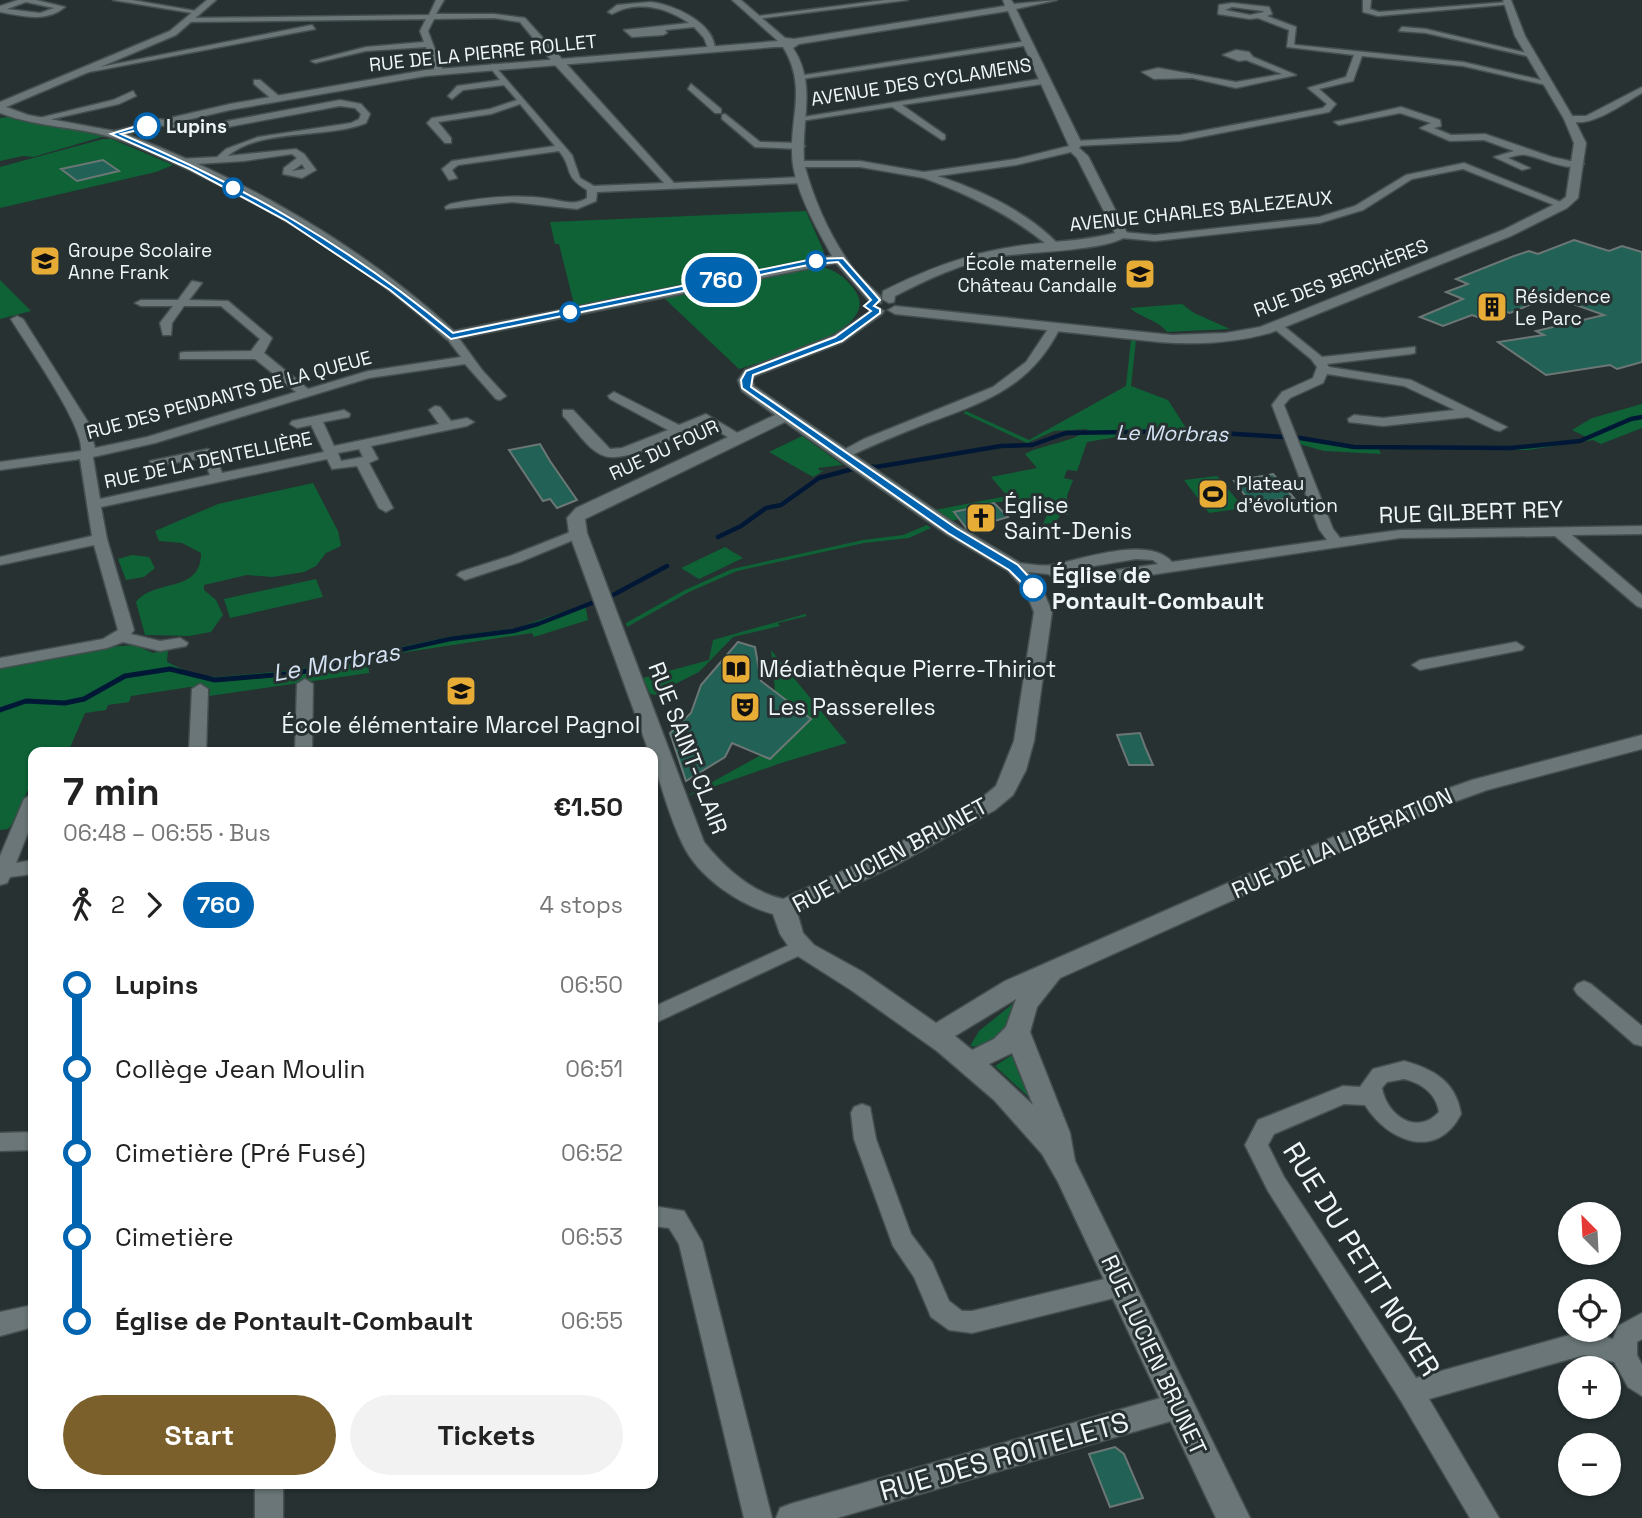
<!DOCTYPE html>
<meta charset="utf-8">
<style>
:root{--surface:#fff;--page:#f2f2f2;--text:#222;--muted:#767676;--accent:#7b602b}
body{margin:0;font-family:"Space Grotesk",sans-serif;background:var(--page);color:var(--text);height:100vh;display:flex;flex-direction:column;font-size:26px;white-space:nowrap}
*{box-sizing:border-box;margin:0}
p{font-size:23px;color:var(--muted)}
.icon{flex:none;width:38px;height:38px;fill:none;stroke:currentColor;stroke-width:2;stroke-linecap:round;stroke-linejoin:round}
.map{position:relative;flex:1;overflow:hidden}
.sheet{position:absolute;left:28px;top:747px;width:630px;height:742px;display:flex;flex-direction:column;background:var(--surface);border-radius:14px;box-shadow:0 2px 5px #0004}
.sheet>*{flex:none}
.badge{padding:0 14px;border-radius:23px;font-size:24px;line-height:46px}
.needle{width:46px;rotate:336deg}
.fabs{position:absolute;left:1558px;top:1202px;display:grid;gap:14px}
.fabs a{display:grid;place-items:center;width:63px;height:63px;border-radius:50%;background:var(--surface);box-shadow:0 2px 5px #0004;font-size:35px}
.map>.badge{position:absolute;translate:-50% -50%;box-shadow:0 0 0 4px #fff}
.legs{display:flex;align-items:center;gap:10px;height:77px;padding:0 35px;font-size:23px}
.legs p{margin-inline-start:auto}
.summary{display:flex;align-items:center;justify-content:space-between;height:119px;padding:0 35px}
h1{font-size:38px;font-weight:600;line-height:52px}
.button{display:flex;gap:14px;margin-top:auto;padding:14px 35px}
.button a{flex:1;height:80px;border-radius:42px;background:var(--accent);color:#fff;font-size:28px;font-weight:600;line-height:80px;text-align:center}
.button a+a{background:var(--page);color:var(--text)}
ul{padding:0 35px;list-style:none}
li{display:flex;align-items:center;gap:24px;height:84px;font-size:26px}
li i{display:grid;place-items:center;width:10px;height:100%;margin:0 9px;background:currentColor}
li i::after{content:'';width:18px;height:18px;margin:-9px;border:5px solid;border-radius:50%;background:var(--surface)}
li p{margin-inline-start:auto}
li:first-child i{background:linear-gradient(#0000 50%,currentColor 0)}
li:last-child i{background:linear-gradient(currentColor 50%,#0000 0)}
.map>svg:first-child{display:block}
.green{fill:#0e6236}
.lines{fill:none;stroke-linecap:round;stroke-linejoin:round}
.stream-far1{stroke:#001836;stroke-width:4.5}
.stream{stroke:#001836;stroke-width:5}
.building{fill:#226256;stroke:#6c7775;stroke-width:2}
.minor-casing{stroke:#454e4f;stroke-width:3}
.tertiary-casing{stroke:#454e4f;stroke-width:3}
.minor{fill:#6a7677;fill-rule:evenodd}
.tertiary{fill:#6a7677;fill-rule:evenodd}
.line-1{fill:#0064b0;stroke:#fff;stroke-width:2}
.stop-1-dot{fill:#fff;stroke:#0064b0;stroke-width:3.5}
.labels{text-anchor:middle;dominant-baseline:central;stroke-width:6;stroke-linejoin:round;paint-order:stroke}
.far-street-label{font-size:19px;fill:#f0f6f7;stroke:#273132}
.far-stop-label{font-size:19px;font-weight:bold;fill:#f0f6f7;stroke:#273132;text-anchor:start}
.far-poi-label{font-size:19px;fill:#f0f6f7;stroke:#273132;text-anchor:start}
.far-water-label{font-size:21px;font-style:italic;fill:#d4e2f4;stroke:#273132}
.poi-label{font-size:23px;fill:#f0f6f7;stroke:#273132;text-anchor:start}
.street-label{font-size:23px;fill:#f0f6f7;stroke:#273132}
.stop-label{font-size:23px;font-weight:bold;fill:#f0f6f7;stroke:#273132;text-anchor:start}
.water-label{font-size:24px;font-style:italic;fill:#d4e2f4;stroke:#273132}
.near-street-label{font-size:28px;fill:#f0f6f7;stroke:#273132}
</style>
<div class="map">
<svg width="1642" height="1518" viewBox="0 0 1642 1518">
<rect width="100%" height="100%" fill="#273132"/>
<path class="green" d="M8 117 105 136 33 157 23 156 0 161V118Z
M103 139H112L173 165 156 172 0 208V167Z
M806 211 824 252 817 257 575 308 559 244H555L550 222Z
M815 266C834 268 845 277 854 289 887 332 765 360 739 369L663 297Z
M0 280 31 311 0 319Z
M1182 304 1194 313 1230 329 1167 332C1158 320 1141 318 1130 308Z
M1131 340H1136L1131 386 1168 400 1188 431 1128 432 1123 436 1087 442 1077 471 1067 470 1064 478 1073 480 1067 496 1068 515H1061L1054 523 1043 524 1050 508 1048 502H1051L1050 497 979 504V507L954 512 959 519 948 522 935 510 1007 496 991 477 1037 468 1025 454C1043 444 1076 442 1088 429L1054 431 1027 443 963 413 966 411 1029 440 1126 386Z
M1642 404V428L1601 444 1593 440 1528 450 1379 449 1381 454 1324 451 1299 444 1297 438 1354 447 1470 449 1551 445 1588 438 1572 430 1592 418Z
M802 436 843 465 818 468 820 471 825 470 813 477 769 452Z
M1217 476 1244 508 1209 513 1184 480Z
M313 483 338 531 341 546 326 553 316 566 304 572 272 577 247 575 204 585V590L216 600 223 615 211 632 189 636 145 635 136 602C155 578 201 594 201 553L182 543 159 541 155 531 218 504Z
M927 525 931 528 909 538 864 543 737 571 689 592 627 627 626 623 685 590 732 569 863 540 903 535Z
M725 547 743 558 699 579 681 568Z
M132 555 149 557 155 568 144 577 126 580 118 559Z
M316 579 323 597 230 618 224 599Z
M585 604 588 620 534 637 532 633 400 653V657L368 663 369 673 209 696 210 688 190 687 131 696 129 702 108 705 106 710 85 713 68 752H33V779L12 824 8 829 0 830V667L108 647 135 645 153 653 168 649 167 662 192 674 217 677 294 670 448 637 517 628Z
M805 614 807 616 778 623 780 626 733 637 699 672 673 685 671 697 650 694 643 678 709 660 713 640Z
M771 650 847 743 781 763 687 796 761 755 770 759 811 719 775 691Z
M1015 1002C1008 1023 997 1051 970 1046L979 1031Z
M1012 1055 1013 1056 1033 1101 995 1066Z"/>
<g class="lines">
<path class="stream-far1" d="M866 466 876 467 1001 446 1032 445 1066 433 1188 431 1300 438 1354 447 1511 448 1580 441 1631 419 1642 417
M718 537 741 526 766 508 781 505 819 478 856 468
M315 669 450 639 513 631 538 624 615 594 667 566"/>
<path class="stream" d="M0 710 26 701 65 703 84 699 125 676 170 669 215 680 297 673 323 667"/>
</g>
<path class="building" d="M103 160 119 171 77 181 61 169Z
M1574 240 1609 251 1622 246 1642 252V362L1617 369 1610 365 1546 375 1498 342 1544 335 1536 331 1604 315 1551 296 1510 313 1500 310 1480 318 1472 315 1443 326 1420 317 1463 299 1446 292 1468 284 1456 279 1514 256 1529 251 1538 254Z
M540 444 550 461 577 500 557 508 550 499 543 501 509 450Z
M1273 474 1294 498 1251 503 1234 481Z
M994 503 1008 517 967 529 954 512Z
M738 642 755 647 761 681 811 719 770 759 732 743 725 757 686 781 670 733 691 713 701 685Z
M1140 733 1146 749 1153 765H1129L1117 735Z
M1115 1447 1124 1454 1143 1498 1110 1507 1089 1454Z"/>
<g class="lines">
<g class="minor-casing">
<path id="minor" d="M18 0H36L65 7C46 23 22 16 0 12V6ZM26 2 54 8 40 13 7 9Z
M113 0H132L202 12 198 14Z
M436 0H444L436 14H494L525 18 674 183 803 177 808 180 803 183 597 192 596 201 577 209 512 202 446 209 445 207 450 204C483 197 516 194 550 199 563 201 575 206 587 198V190C562 175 574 169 559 151L458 165 452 170 457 178 449 180 442 169 452 161 555 146 520 104 491 114 438 122 451 138V143H445L427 123 432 118 490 109 517 100 504 85 463 90 452 99 448 96 457 86 500 80 489 66 493 64 572 155 580 178 594 186 664 183 555 65 520 22 494 18 434 19 428 31 443 71 439 73 435 71 426 47 366 51 315 63 311 61 366 47 424 42 420 31 426 19 188 22 184 20 188 18 429 15Z
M885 0H908L755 19 751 17Z
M1363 0H1371L1370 9 1379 12 1508 2 1512 4 1378 16 1363 12Z
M650 2C673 4 716 23 715 51H709L704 38 694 27 665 30 667 33 663 35 632 37 624 30 689 23C666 7 637 0 612 14L608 12 617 5Z
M1232 3 1269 7 1272 14 1267 16 1296 27 1294 44 1296 45 1463 62 1550 82 1546 85 1463 66 1362 56 1353 81 1319 89 1336 104 1329 112 1180 141 1073 146 1071 144 1076 141 1180 135 1323 108 1327 104 1308 88 1346 77 1354 55 1287 47 1289 30 1258 18 1250 19 1218 14 1219 5ZM1232 7 1263 11 1264 12 1250 15 1225 10Z
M312 25 315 29 84 73 80 71Z
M1402 27 1426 29 1535 55 1531 57 1426 33 1399 31Z
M1027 41 1030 45 802 79 798 76Z
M1236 50 1249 52 1253 57 1296 75 1236 88 1192 78 1154 79 1142 72 1158 68 1236 82 1282 74 1246 60 1239 61 1223 55Z
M1046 78 1049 83 902 105 945 135V139L942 140 892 107 801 121 797 118Z
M254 80H260L280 97V101H274L254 84Z
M691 84 721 109V113H715L688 89Z
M1642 87V93C1622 104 1587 132 1565 119L1569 116H1586Z
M133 91 136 96 119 104 39 122 35 119 113 100Z
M340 100 361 104 370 114 366 123C327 139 260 128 228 156L296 149 304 154 316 170 302 178 283 174 284 168 297 158 292 154 244 161 180 165 175 162 180 159 217 157 226 149 258 137 351 123 359 119 361 114 355 108 340 106 195 133 178 132 155 122 160 119 182 127H195ZM302 164 305 169 292 171Z
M1401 107 1440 120 1441 126 1434 128 1451 135 1485 134 1552 157 1584 164C1568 173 1543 158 1526 155 1521 154 1514 156 1508 158L1530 168 1522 170 1494 157 1514 151 1484 140 1450 141 1420 128 1431 123 1400 113 1339 125 1334 122Z
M725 114 760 142 800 143 805 146 800 149 755 147 722 119V115Z
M1464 163 1568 205 1559 207 1463 169 1412 179 1363 210 1320 223 1155 241 1122 238 1117 235 1122 232 1155 235 1319 217 1355 206 1406 175Z
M924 172C971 185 1027 210 1060 246L1051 248C1012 215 968 194 921 177L919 175Z
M192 281 202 283 189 300 228 301 272 338 264 353 308 389 368 371 461 357 445 336 451 332 455 333 482 370 506 396 500 400 496 399 465 364 369 378 155 443 93 457 100 499 210 475 203 458 150 467V461L155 460 208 449 215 453 222 473 324 452 311 425 297 428 290 424 292 421 344 410 350 414 349 417 323 422 334 446 439 424 429 410 435 406 440 407 451 421 467 418 474 422 467 426 371 446 378 459 369 463 393 508 386 512 379 508 357 466 332 469 327 459 101 507 107 539 134 630 131 634 160 641 180 638 188 643 186 646 160 651 123 642 107 648 0 668V658L103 639 118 630 94 545 0 565V557L92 536 80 459 0 470V462L81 451C85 427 26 344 11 319L17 316 23 319 88 422 95 448 147 437 296 392 255 359H180V353L184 352 251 351 260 339 221 306H184L172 323 171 335H163L160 323 173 306H141L135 303 141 300H178ZM359 449 363 457 341 461 338 453Z
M1272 323H1280L1322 357 1415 347V353L1411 354 1327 364 1329 367 1411 380 1507 427 1500 431 1495 430 1468 417 1383 426 1349 422 1348 419 1354 415 1383 418 1455 410 1404 386 1327 374 1323 383 1290 398 1284 405 1333 529 1340 538 1400 530 1642 526V534L1572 535 1642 595V608L1637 606 1555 536 1400 538 1082 585 1064 583 1048 574 1009 570 1007 567 1009 564 1014 563C1026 563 1041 567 1052 565 1083 559 1149 535 1172 562L1327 540 1319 529 1272 405 1282 392 1313 378 1317 367 1311 359 1272 327ZM1136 559 1153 560 1158 564 1082 575H1072L1064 571Z
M1054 324 1060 328C1029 390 981 403 920 426 895 436 870 446 846 458L841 459 834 455 864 439 993 387 1026 362 1050 326Z
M614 392 679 425 706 414 746 438 744 441H734L705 423C683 432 624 466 602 455 586 448 575 428 563 416V410H573L610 449 622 448 668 430 610 399 608 396Z
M578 529 585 533 583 536 520 562 465 580 457 575 460 572 510 556Z
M1516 642 1524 647 1522 650 1420 670 1412 665 1420 660Z
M305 679 313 684 312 752H295L297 684Z
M200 684 208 689 206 752H189L192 689Z
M33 793V820L16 863 33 860V874L10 877 7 883 0 885V856L24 799Z
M800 940 807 942 810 947 807 952 653 1024V1007Z
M1584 981 1591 984 1642 1026V1046L1634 1044 1577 994 1574 989 1577 984Z
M1404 1061C1434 1069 1456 1082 1461 1114 1437 1161 1388 1142 1365 1105L1344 1104 1274 1134 1268 1145 1284 1177 1416 1378 1584 1331 1613 1339 1618 1326 1642 1313V1339L1637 1342V1355L1642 1365V1396L1628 1387 1614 1362 1584 1355 1429 1399 1499 1518H1470L1401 1401 1268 1191 1245 1145 1258 1120 1343 1086 1360 1087 1373 1069ZM1404 1079C1421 1083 1436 1093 1439 1112 1417 1136 1387 1116 1382 1088L1387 1082Z
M862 1104 870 1107 876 1139 911 1234 932 1262 949 1301 962 1311H972L1121 1275 1130 1278 1133 1286 1130 1294 972 1333 949 1330 931 1317 914 1277 893 1246 854 1139 851 1113 854 1107Z
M33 1132V1150L0 1151V1133Z
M653 1206 684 1211 702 1242 772 1518H744L679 1244 669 1228 653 1226Z
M33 1305V1327L0 1336V1312Z
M1178 1393 1187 1397 1191 1406 1187 1415 1178 1419 837 1518H776L780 1508 790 1504Z
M255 1484H283V1518H255Z"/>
</g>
<g class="tertiary-casing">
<path id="tertiary" d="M207 0H216L176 35 6 107 28 115 114 131 230 104 426 70 778 41 732 0H741L785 38 794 39 1005 6 1003 0H1011L1014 4 1057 0 1016 9 1082 144 1079 148 1088 156 1128 235C1107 252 1027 251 996 257 960 264 928 279 895 296L894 302 889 303 882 299 883 291C925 270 966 254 1012 247 1046 241 1081 242 1115 233L1077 158 1071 152 1016 165 924 178 860 167H805C814 200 830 236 850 264 858 277 871 286 881 297V303H871L836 263 451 340 446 339C372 269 285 216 193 172 169 161 145 149 120 140 81 126 38 128 0 113V102L170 31ZM1008 11 1069 146 1016 159 924 172 860 161H804C801 120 817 84 793 48L799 44ZM775 47H783C809 89 787 121 793 165 798 196 817 229 832 256L454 331C361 245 245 179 126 134L230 110 426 76Z
M1503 0H1511L1525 36 1574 119 1586 143 1578 198 1567 208 1511 236 1270 333C1233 343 1197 345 1159 342L895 314 888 310 895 306 1172 335 1226 333 1260 327 1503 230 1559 202 1566 197 1574 143 1564 119 1515 36Z
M877 307 884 311 882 314 843 342 755 376 752 380 754 386 958 526 1020 563 1042 588 1052 612 1034 741 1026 770 1013 795 995 810 894 866 797 912 803 933 814 945 863 972 936 1023 1005 981 1424 797 1472 780 1642 735V749L1487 790 1440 807 1060 978 1037 1007 1030 1032 1070 1133 1075 1161 1250 1518H1216L1058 1182 1042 1154 994 1100 937 1051 851 990 793 953 780 934 773 914C740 905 699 878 683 845 670 819 663 790 653 762V752H649L569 533 567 518 576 508 775 415 742 391 738 380 745 370 833 336ZM785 422 946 534 1008 571 1025 590 1034 612 1014 741 996 786 979 800 878 854 783 899C751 892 724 867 704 842L587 533 585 519ZM1016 999 1006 1027 994 1039 972 1050 955 1036ZM1012 1053 1033 1105 989 1064Z"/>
</g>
<use href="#minor" class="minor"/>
<use href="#tertiary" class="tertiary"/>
</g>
<path class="line-1" d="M147 123 150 127 121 134C244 186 350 247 453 333L813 259 843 258 880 300 874 306 880 309V313L842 341 753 375 751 387 956 528 1018 565 1039 588 1029 590 1009 570 948 533 742 388 741 380 746 371 835 337 871 311 864 306 871 300 838 262 813 264 451 339 390 290 285 220 190 169 111 134Z"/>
<defs>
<g id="school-square" transform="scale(1.575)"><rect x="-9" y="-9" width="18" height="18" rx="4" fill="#e7ac36" stroke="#273132"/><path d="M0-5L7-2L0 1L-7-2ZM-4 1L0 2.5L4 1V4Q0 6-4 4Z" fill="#111"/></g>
<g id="building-square" transform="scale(1.575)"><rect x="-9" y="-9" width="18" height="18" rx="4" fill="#e7ac36" stroke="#273132"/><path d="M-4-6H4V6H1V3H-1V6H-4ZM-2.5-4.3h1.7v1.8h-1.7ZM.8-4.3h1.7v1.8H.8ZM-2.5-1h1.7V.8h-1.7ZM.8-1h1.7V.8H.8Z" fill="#111"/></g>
<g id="stadium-square" transform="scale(1.575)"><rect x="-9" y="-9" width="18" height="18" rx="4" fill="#e7ac36" stroke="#273132"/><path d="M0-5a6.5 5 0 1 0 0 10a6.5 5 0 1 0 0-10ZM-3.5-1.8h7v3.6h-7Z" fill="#111"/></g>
<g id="church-square" transform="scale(1.575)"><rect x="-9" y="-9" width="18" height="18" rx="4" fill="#e7ac36" stroke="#273132"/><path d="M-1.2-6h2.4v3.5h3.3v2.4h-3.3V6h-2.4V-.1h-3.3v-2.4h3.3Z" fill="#111"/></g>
<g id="library-square" transform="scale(1.575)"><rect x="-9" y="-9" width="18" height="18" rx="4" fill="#e7ac36" stroke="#273132"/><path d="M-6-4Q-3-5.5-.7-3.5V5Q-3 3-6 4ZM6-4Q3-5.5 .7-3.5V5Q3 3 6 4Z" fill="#111"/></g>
<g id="theatre-square" transform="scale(1.575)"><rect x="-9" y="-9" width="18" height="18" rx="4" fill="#e7ac36" stroke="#273132"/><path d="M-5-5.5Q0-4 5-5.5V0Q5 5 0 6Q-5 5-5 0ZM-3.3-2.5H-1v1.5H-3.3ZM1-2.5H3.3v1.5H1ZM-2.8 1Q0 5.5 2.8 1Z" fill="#111"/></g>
</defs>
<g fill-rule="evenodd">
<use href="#school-square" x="45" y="261"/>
<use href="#school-square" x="1140" y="274"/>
<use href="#building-square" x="1492" y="307"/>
<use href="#stadium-square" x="1213" y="494"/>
<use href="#church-square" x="981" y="518"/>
<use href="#library-square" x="736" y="669"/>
<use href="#school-square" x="461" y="691"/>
<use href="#theatre-square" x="745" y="707"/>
</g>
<g class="stop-1-dot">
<circle cx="147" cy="126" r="12"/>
<circle cx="233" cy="188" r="9"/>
<circle cx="816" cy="261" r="9"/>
<circle cx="570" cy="312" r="9"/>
<circle cx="1033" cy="588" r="12"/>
</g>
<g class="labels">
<g class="far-street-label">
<text transform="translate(483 53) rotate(-6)">RUE DE LA PIERRE ROLLET</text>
<text transform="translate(921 82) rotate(-9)">AVENUE DES CYCLAMENS</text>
<text transform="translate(1201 211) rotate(-6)">AVENUE CHARLES BALEZEAUX</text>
<text transform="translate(1341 278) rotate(-21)">RUE DES BERCHÈRES</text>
<text transform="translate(229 395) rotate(-15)">RUE DES PENDANTS DE LA QUEUE</text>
<text transform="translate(664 450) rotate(-25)">RUE DU FOUR</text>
<text transform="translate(208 460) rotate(-12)">RUE DE LA DENTELLIÈRE</text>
</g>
<g class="far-stop-label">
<text x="166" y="126">Lupins</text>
</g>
<g class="far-poi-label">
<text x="68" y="250">Groupe Scolaire<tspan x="68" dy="22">Anne Frank</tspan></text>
<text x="1117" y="263" text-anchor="end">École maternelle<tspan x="1117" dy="22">Château Candalle</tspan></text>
<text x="1515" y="296">Résidence<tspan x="1515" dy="22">Le Parc</tspan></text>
<text x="1236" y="483">Plateau<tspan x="1236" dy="22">d’évolution</tspan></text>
</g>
<g class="far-water-label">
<text transform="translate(1172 433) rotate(1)">Le Morbras</text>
</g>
<g class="poi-label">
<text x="1004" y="505">Église<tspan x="1004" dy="26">Saint-Denis</tspan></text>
<text x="759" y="669">Médiathèque Pierre-Thiriot</text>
<text x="768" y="707">Les Passerelles</text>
<text x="461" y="725" text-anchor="middle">École élémentaire Marcel Pagnol</text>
</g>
<g class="street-label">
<text transform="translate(1471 512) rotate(-2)">RUE GILBERT REY</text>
<text transform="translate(688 748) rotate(69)">RUE SAINT-CLAIR</text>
<text transform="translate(1342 843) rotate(-24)">RUE DE LA LIBÉRATION</text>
<text transform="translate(890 855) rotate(-28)">RUE LUCIEN BRUNET</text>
<text transform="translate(1154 1355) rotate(65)">RUE LUCIEN BRUNET</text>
</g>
<g class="stop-label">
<text x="1052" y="575">Église de<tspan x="1052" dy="26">Pontault-Combault</tspan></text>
</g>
<g class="water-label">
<text transform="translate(336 662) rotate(-10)">Le Morbras</text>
</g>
<g class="near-street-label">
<text transform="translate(1362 1259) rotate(58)">RUE DU PETIT NOYER</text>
<text transform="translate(1004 1456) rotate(-16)">RUE DES ROITELETS</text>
</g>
</g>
</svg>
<div class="fabs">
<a><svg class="needle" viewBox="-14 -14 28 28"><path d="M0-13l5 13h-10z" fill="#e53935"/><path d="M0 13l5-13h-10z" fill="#767676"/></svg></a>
<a><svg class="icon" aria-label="locate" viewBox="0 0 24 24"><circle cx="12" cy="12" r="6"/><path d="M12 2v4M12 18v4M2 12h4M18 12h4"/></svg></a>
<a>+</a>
<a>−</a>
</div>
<b class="badge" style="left:721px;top:280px;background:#0064b0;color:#fff">760</b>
<section class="sheet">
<div class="summary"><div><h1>7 min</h1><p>06:48 – 06:55 · Bus</p></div><b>€1.50</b></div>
<div class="legs"><svg class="icon" aria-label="walk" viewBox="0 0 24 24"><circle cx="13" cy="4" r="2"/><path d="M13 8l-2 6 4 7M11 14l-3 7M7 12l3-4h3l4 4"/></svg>2<svg class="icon" aria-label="forward" viewBox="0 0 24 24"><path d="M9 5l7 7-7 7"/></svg><b class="badge" style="background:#0064b0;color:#fff">760</b><p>4 stops</p></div>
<ul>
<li><i style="color:#0064b0"></i><b>Lupins</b><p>06:50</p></li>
<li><i style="color:#0064b0"></i><span>Collège Jean Moulin</span><p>06:51</p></li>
<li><i style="color:#0064b0"></i><span>Cimetière (Pré Fusé)</span><p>06:52</p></li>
<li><i style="color:#0064b0"></i><span>Cimetière</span><p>06:53</p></li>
<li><i style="color:#0064b0"></i><b>Église de Pontault-Combault</b><p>06:55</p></li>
</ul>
<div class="button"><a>Start</a><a>Tickets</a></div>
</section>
</div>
